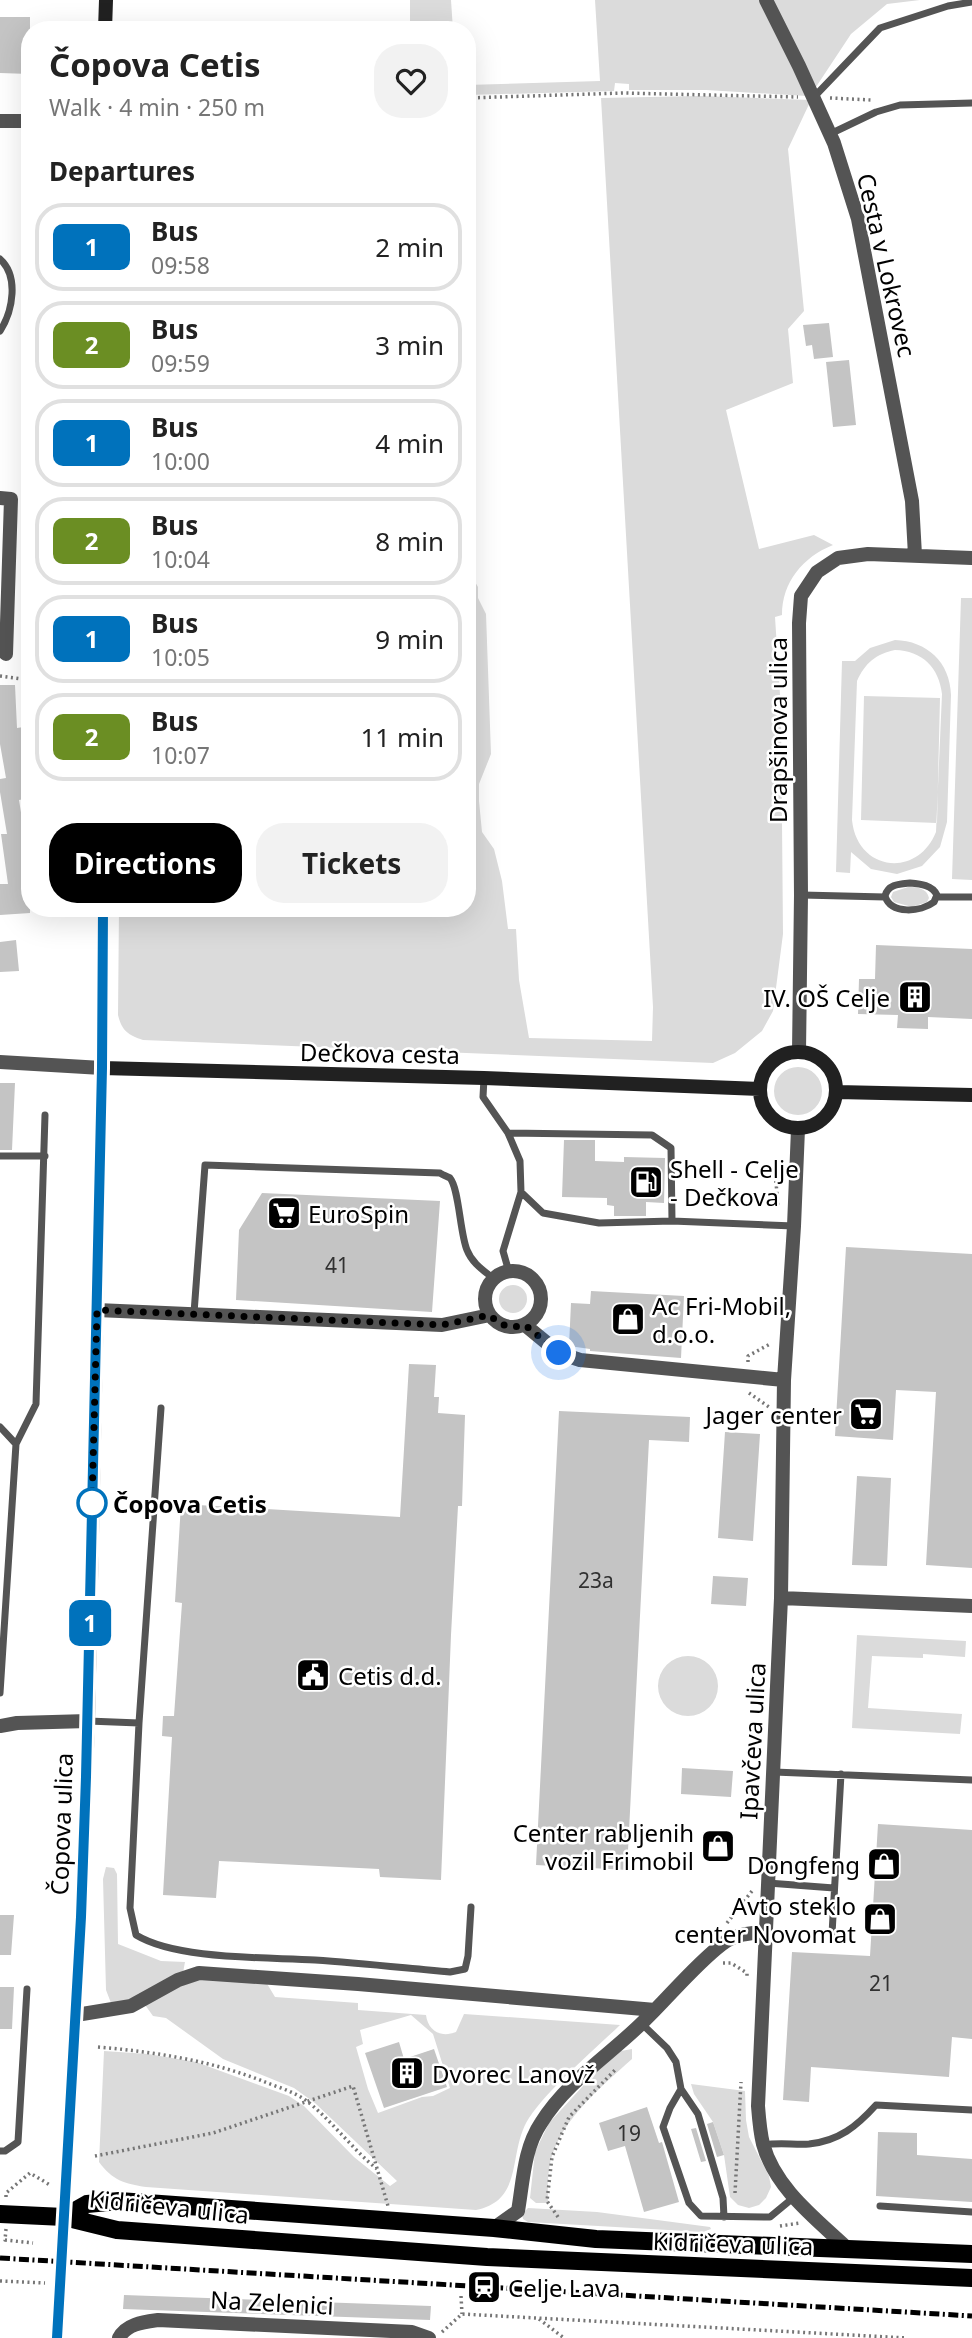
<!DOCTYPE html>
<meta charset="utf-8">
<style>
:root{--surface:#fff;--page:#f2f2f2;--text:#222;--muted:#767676;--line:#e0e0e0;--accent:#000}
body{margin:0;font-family:"Noto Sans",sans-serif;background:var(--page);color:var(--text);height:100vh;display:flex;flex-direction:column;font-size:26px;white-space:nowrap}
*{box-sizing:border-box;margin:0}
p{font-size:23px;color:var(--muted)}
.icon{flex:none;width:38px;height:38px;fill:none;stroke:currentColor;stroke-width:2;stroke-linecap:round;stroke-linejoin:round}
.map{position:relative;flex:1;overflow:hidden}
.details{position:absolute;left:21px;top:21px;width:455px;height:896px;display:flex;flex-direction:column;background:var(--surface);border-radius:28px;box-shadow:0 7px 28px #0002}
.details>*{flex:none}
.badge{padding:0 14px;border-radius:10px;font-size:24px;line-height:46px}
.you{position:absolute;width:35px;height:35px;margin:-18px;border:5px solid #fff;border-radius:50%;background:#1a73e8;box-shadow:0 0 0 10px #1a73e833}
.map>.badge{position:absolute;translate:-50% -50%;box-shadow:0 0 0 4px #fff}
h2{padding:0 28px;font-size:26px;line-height:63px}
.round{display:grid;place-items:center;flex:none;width:74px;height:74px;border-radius:28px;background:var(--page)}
.summary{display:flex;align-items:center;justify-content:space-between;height:119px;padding:0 28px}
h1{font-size:33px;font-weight:700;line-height:52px}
.action{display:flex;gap:14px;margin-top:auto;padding:14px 28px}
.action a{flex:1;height:80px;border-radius:28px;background:var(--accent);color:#fff;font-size:28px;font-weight:700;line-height:80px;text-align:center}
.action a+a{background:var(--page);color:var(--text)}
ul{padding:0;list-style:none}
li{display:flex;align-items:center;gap:21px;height:88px;margin:0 14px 10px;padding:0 14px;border:4px solid var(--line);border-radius:28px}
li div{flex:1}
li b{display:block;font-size:26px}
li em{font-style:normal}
li .badge{min-width:77px;font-weight:700;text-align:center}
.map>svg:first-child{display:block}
.green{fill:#dbdbdb;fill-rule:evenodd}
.building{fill:#c4c4c4}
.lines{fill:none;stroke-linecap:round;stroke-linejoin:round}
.path{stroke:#767676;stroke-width:3.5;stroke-dasharray:2 3.5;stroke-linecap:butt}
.lane{stroke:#545454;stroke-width:7}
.street{stroke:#545454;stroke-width:14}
.secondary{stroke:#212121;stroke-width:14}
.primary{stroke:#000;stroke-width:18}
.rail{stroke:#000;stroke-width:5;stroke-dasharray:10 3.5 2 3.5;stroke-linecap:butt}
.line-casing{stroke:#fff;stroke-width:16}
.line{stroke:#0072bc;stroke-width:10}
.walk{stroke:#000;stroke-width:7;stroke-dasharray:0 12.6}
.stop-dot{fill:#fff;stroke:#0072bc;stroke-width:3.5}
.labels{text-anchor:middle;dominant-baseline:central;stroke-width:5;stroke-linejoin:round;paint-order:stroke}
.number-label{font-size:21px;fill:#313131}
.street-label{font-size:24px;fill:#000;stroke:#fff}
.poi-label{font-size:24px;fill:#000;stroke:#fff;text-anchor:start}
.stop-label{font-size:24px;font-weight:bold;fill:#000;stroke:#fff;text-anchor:start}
</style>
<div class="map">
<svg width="972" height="2338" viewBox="0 0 972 2338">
<rect width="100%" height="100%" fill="#fff"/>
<path class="green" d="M410 0H451L453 30H410Z
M595 0H762L807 96 706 90H629V84L615 83 614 91 467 95V85L600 81Z
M773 0H920L887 4 851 34 812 93Z
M699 96 811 100 788 149 804 311 788 329 793 383 726 410 759 549 814 535 833 545C803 557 782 582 782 615L775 617 781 710 783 934 773 1011 762 1031 735 1053 713 1063 143 1040C128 1035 122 1031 118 1015L119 908H467V514L472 549 471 575 478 587V598L486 614 491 754 479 784V801L482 832 494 849 502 881 508 929H516L519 980 529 1038 652 1041 653 1007 601 98Z
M961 598H972V880L952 879Z
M895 640C927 641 950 662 951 695L947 822 940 847 922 866 897 874 871 869 851 852 850 873 836 872 842 661H855L870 648ZM895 650C922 651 939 667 942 694L936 832C917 879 857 871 852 820L857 681C865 663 876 654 895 650Z
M864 696 940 698 937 823 861 820Z
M908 887C917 887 927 888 929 898L927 902 912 907 894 902 891 897 893 892Z
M774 1091a24 24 0 1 1 48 0a24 24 0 1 1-48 0Z
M499 1299a14 14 0 1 1 28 0a14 14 0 1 1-28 0Z
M857 1635 966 1641 965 1657 923 1654V1658L872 1656 868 1708 962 1714 960 1734 852 1728Z
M658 1686a30 30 0 1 1 60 0a30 30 0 1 1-60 0Z
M106 1867 114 1868 117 1874 118 1944 161 1961 185 1962 182 1978 266 1982 275 1997 358 2003V2010L426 2015C428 2031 441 2038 456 2032L464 2014 620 2025C593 2051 549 2088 529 2118 507 2152 525 2200 476 2210L146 2187C125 2184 112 2180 99 2162L104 2051 148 2054 196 2062 289 2096 304 2106 354 2157 390 2186 397 2181 315 2103 294 2088 223 2059 166 2018 153 2016 143 2002 111 2003 106 1990 103 1879ZM411 2015 433 2034 450 2088 433 2096 422 2097 378 2113 368 2089 356 2047 363 2044 360 2030Z
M632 2049V2059C601 2087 554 2125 549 2170 547 2181 548 2193 548 2203H536L530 2198 535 2152 549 2123 594 2074 621 2051Z
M691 2084 745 2091 746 2120 749 2137 769 2176 771 2187 766 2198 759 2205 749 2208 738 2205 730 2197 724 2155 713 2122 694 2094Z
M528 2208 597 2212 710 2227 711 2229 703 2232 528 2222 523 2219 522 2214Z"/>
<path class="building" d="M0 17H30V74L0 73Z
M829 323 833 357 814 359 812 345 806 346 803 325Z
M849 360 856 425 833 427 826 362Z
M0 685H15L17 728 30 726V798L19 800 24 831 30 830V913L0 915V884H8L1 834H7L0 792V779L6 778 0 744Z
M16 940 19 971 0 972V942Z
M876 945 972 949V1019L928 1017V1029L897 1028 898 1015 858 1014 859 979H875Z
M0 1083H15L12 1150H0Z
M564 1140H595V1161L624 1162V1157L665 1158 664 1203 646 1202V1216H614V1206L607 1205V1198L562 1197Z
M262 1193 440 1201 432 1312 236 1300 239 1230Z
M846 1247 972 1254V1568L926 1565 936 1392 896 1390 893 1440 835 1436Z
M591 1291 684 1296 681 1358 590 1351V1349L569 1346 571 1303 590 1304Z
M409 1364 436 1365 434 1397H439L438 1413 465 1415 462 1506H458L451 1635 441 1880 380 1877 379 1869 219 1861 216 1898 163 1895 172 1737 162 1736 163 1716H174L182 1603 175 1602 181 1504 400 1517Z
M559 1411 690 1417 689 1442 649 1440 627 1870 536 1865Z
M725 1432 760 1434 753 1541 718 1538Z
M857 1476 891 1478 887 1566 852 1565Z
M713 1576 748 1578 746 1606 711 1604Z
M682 1768 733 1771 731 1797 681 1794Z
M878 1824 972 1830V2039L952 2037 949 2077 811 2067 809 2102 783 2100 792 1952 870 1956Z
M0 1915H14L11 1955H0Z
M0 1987H14L12 2029H0Z
M399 2042 404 2059 434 2049 447 2087 384 2108 365 2053Z
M647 2107 659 2143 662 2142 679 2202 644 2212 625 2146 608 2151 599 2123Z
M713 2122 724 2155 717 2157 707 2124Z
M696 2128 706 2161 701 2162 691 2129Z
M878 2132 917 2133V2155L972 2159V2202L876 2196Z
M124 2295 431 2306 430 2320 123 2309Z"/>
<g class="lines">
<path class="path" d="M467 98 623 93 798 97
M830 98 871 100
M0 676 30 680
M775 1170 778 1206
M748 1362V1356L770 1344
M749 1393 769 1407
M727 1923 752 1891
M723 1963H731L747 1973V1977
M98 2047C155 2052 207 2060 260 2080 274 2086 290 2090 304 2099 329 2117 352 2149 377 2169
M95 2156 213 2133 353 2086 388 2206
M735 2193 741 2082
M6 2197V2193L30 2173 50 2185
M558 2217 547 2201 552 2157 569 2117 616 2069
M780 2226 800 2223
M6 2229 5 2240 33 2243
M0 2281 45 2283
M461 2296 462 2314
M539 2319 564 2338
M442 2332 462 2314 907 2338"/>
<path class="lane" d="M814 97 880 28 948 6 972 2
M830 134 876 112 900 105 972 103
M0 259C19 276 13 311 0 331
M910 883C921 884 932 885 937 895L934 902C921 912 891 915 885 896 888 884 900 884 910 883Z
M802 895 885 897
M937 897H972
M484 1078 483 1097 508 1133 652 1135 671 1148 672 1221
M508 1133 520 1161 521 1192 543 1213 599 1223 672 1221 794 1226
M0 1156H45
M509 1272 503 1251 521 1192
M194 1313 205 1165 440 1173C441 1174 448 1177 450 1178 459 1188 460 1234 467 1250 472 1263 483 1270 494 1279
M0 1427 16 1444
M0 1693 16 1444 36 1404 45 1115
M88 1721 139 1723 161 1408
M139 1723 130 1908 136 1935C177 1960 266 1957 315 1960 360 1963 405 1968 450 1972L465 1969 468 1956 471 1907
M774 1772 972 1780
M768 1883 834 1888
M832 1934 841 1774
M642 2024 667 2048 676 2062 681 2089 698 2114 723 2198 724 2217
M681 2089 670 2108 663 2127 689 2203 701 2216 770 2217 793 2198
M764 2145C779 2142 794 2145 809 2144 839 2141 857 2126 876 2105L972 2110
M0 2151H5L18 2142 27 1989
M880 2206 972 2212"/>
<path class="street" d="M766 0 799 66 834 143 858 219 912 501 915 555
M0 121H30
M0 498 11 499 6 654
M799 1052 801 895 799 623 801 596 817 572 838 558 868 554 972 558
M0 1062 102 1068
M798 1129 794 1226 784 1380 781 1598 758 2106C759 2119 760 2132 763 2144 775 2188 815 2218 847 2248
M485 1299a28 28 0 1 1 56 0a28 28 0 1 1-56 0Z
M97 1310 442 1325 490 1315
M525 1325 559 1353 580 1360 784 1380
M781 1598 972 1606
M0 1726 17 1723 88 1721
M76 2015 131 2006 178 1980 199 1973 358 1984 655 2010
M494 2228 518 2211C523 2182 524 2148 541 2123 567 2081 610 2055 644 2021 668 1998 695 1965 721 1945 734 1934 750 1933 766 1932
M119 2338C126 2324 144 2322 158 2320L412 2332 429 2338"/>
<path class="secondary" d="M105 30 106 0
M760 1090a38 38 0 1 1 76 0a38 38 0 1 1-76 0Z
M102 1068 484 1078 760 1089
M837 1092 972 1095
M57 2338 81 1917 88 1721 102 1068 103 908"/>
<path class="primary" d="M0 2214 64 2217 117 2230 487 2257 972 2278
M64 2217 87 2204 119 2201 494 2228 596 2239 972 2254"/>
<path class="rail" d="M0 2258 972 2316"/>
</g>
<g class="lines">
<g class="line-casing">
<path id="line" d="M57 2338 81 1917 86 1777 102 1068 103 908"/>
</g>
<use href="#line" class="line"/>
<path class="walk" d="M92 1503 97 1310 442 1325 490 1315C500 1326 511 1329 525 1325L559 1353"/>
</g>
<defs>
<g id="building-square" transform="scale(1.75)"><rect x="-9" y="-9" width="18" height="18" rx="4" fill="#000" stroke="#fff"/><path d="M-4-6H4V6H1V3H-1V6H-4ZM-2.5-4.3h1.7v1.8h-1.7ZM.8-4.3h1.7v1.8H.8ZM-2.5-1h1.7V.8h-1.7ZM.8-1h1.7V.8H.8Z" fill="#fff"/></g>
<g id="fuel-square" transform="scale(1.75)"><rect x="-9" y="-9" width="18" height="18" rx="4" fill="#000" stroke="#fff"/><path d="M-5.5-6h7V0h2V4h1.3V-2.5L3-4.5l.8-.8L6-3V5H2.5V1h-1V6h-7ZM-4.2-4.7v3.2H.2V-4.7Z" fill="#fff"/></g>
<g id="supermarket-square" transform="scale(1.75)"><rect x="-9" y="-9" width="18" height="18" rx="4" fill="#000" stroke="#fff"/><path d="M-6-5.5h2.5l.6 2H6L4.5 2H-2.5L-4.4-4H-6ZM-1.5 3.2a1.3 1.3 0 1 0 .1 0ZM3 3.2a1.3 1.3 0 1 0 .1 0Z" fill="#fff"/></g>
<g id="shop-square" transform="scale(1.75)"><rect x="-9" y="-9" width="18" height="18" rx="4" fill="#000" stroke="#fff"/><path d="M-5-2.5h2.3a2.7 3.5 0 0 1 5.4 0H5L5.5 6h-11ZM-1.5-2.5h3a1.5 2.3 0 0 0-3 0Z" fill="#fff"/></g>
<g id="civic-square" transform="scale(1.75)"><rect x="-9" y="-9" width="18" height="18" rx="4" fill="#000" stroke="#fff"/><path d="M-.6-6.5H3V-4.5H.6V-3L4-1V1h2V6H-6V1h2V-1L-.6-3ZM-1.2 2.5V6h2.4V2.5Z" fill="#fff"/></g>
<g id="station-square" transform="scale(1.75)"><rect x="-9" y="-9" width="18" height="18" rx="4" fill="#000" stroke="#fff"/><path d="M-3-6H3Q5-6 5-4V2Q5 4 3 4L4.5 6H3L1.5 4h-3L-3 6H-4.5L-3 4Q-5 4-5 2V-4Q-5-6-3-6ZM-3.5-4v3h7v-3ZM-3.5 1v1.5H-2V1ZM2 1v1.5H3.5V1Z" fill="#fff"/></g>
</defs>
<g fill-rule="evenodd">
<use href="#building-square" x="915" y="997"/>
<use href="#fuel-square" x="646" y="1182"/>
<use href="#supermarket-square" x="284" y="1213"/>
<use href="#shop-square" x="628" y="1319"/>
<use href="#supermarket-square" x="866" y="1414"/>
<use href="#civic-square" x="313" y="1675"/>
<use href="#shop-square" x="718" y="1846"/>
<use href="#shop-square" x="884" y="1864"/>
<use href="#shop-square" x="880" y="1919"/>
<use href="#building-square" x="407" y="2073"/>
<use href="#station-square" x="484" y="2287"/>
</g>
<circle class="stop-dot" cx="92" cy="1503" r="14"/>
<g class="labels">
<g class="number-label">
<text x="337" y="1265">41</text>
<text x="596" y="1580">23a</text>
<text x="881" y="1983">21</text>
<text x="629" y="2133">19</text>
</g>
<g class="street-label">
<text transform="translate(887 265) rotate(77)">Cesta v Lokrovec</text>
<text transform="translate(777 730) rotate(-90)">Drapšinova ulica</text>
<text transform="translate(380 1053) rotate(1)">Dečkova cesta</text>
<text transform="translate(752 1741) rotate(-87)">Ipavčeva ulica</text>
<text transform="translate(61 1824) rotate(-88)">Čopova ulica</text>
<text transform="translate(169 2206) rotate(6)">Kidričeva ulica</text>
<text transform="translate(733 2243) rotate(2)">Kidričeva ulica</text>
<text transform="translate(272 2302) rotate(3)">Na Zelenici</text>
</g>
<g class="poi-label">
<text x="890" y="997" text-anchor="end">IV. OŠ Celje</text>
<text x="670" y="1168">Shell - Celje<tspan x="670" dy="28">- Dečkova</tspan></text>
<text x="308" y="1213">EuroSpin</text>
<text x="652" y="1305">Ac Fri-Mobil,<tspan x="652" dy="28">d.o.o.</tspan></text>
<text x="842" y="1414" text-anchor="end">Jager center</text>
<text x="338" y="1675">Cetis d.d.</text>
<text x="694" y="1832" text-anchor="end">Center rabljenih<tspan x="694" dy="28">vozil Frimobil</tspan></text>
<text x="860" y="1864" text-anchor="end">Dongfeng</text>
<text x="856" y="1905" text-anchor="end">Avto steklo<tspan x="856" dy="28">center Novomat</tspan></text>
<text x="432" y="2073">Dvorec Lanovž</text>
<text x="508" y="2287">Celje Lava</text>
</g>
<g class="stop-label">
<text x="113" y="1503">Čopova Cetis</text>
</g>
</g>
</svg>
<div class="you" style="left:559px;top:1353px"></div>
<b class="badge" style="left:90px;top:1623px;background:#0072bc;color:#fff">1</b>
<section class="details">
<div class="summary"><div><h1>Čopova Cetis</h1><p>Walk · 4 min · 250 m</p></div><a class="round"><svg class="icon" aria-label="heart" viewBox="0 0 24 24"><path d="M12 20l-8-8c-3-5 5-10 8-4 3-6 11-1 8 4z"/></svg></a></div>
<h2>Departures</h2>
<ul>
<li><span class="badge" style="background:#0072bc;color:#fff">1</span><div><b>Bus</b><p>09:58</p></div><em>2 min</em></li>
<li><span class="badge" style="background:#6b8e23;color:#fff">2</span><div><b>Bus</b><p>09:59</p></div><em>3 min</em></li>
<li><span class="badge" style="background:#0072bc;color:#fff">1</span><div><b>Bus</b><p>10:00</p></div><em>4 min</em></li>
<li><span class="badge" style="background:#6b8e23;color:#fff">2</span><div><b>Bus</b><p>10:04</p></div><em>8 min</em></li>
<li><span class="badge" style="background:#0072bc;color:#fff">1</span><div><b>Bus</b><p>10:05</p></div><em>9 min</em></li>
<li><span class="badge" style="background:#6b8e23;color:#fff">2</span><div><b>Bus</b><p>10:07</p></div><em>11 min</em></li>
</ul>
<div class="action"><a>Directions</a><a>Tickets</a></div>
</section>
</div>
